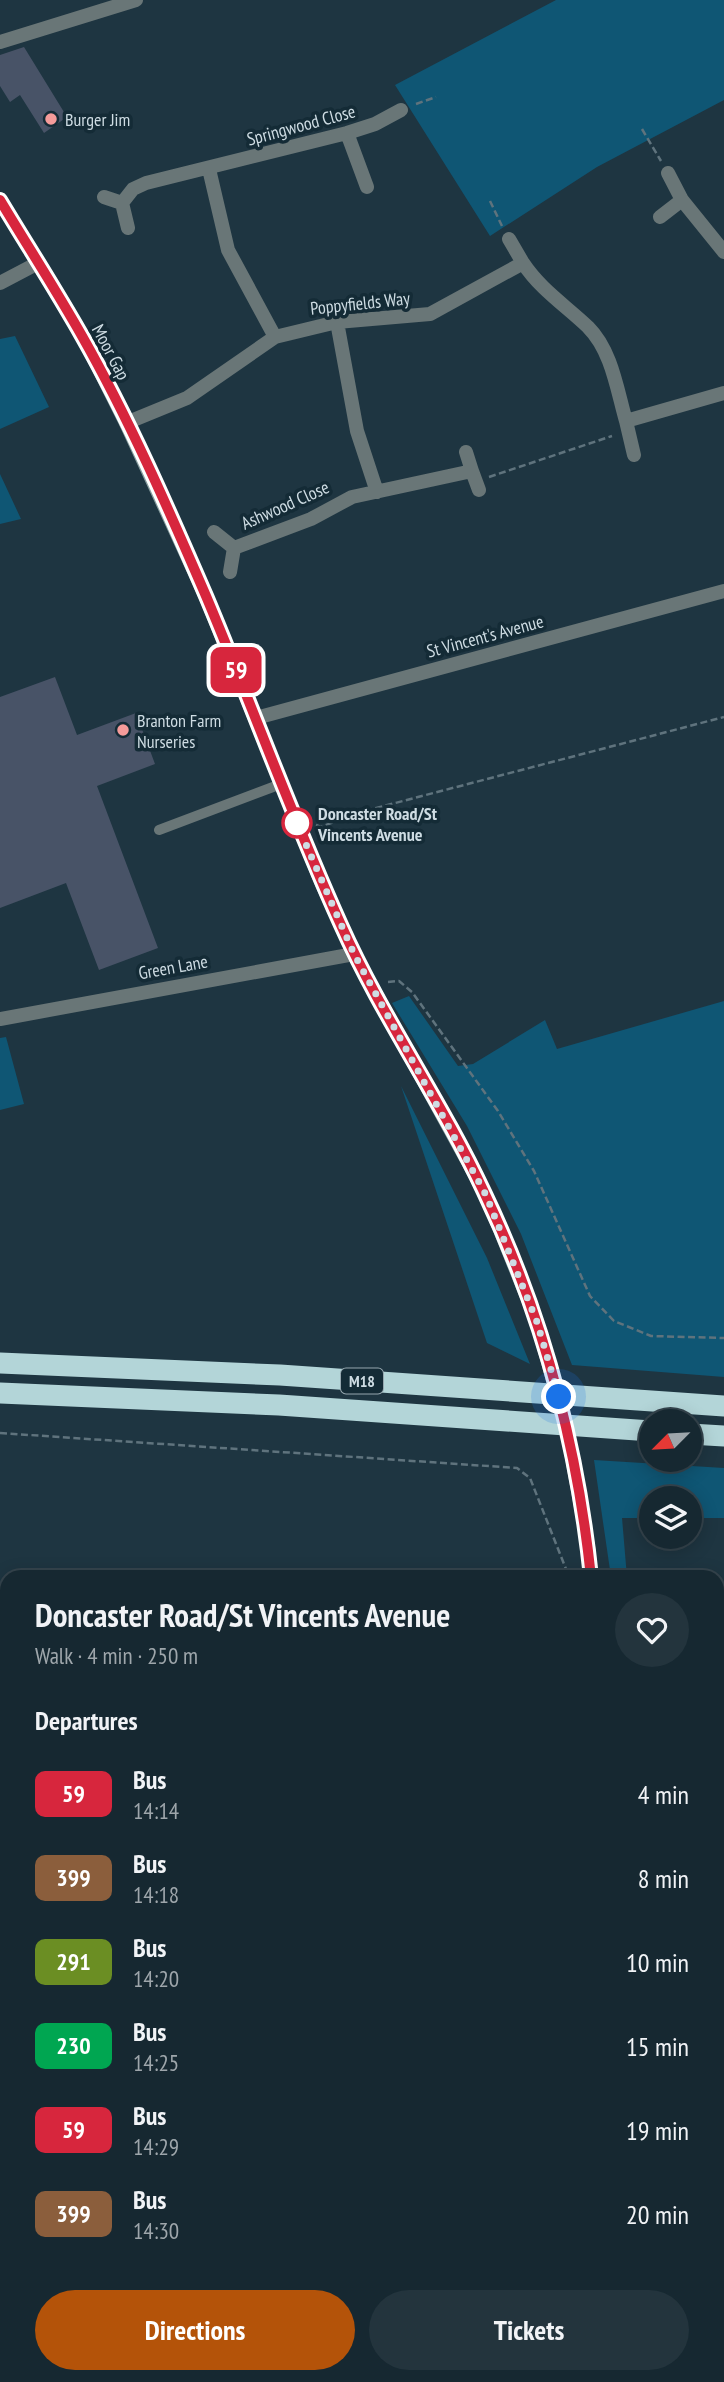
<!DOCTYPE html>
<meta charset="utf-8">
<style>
:root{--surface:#162831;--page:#23343d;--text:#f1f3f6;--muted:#9ea6ab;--line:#35444d;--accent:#b45309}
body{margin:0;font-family:"PT Sans Narrow",sans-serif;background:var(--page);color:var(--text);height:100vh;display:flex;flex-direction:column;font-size:26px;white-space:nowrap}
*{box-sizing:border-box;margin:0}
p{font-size:23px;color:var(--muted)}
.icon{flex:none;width:38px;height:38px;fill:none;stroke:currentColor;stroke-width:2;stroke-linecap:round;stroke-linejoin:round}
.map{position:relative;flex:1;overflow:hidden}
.panel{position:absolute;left:0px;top:1570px;width:724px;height:814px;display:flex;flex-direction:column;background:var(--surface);border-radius:21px 21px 0 0;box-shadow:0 4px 18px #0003,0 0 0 2px var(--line)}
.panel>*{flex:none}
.badge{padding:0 14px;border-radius:10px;font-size:24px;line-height:46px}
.needle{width:46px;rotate:246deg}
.controls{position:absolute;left:639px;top:1409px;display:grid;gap:14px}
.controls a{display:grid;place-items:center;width:63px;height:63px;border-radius:50%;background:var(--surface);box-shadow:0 4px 18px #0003,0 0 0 2px var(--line);font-size:35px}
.you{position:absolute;width:35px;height:35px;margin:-18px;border:5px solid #fff;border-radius:50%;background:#1a73e8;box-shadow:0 0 0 10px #1a73e833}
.map>.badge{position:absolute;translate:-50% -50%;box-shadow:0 0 0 4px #fff}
h2{padding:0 35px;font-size:26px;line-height:63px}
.round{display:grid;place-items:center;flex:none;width:74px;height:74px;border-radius:37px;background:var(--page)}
.overview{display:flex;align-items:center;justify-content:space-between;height:119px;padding:0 35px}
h1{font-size:33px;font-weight:800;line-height:52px}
.button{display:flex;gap:14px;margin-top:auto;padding:14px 35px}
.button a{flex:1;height:80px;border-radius:42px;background:var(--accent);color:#fff;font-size:28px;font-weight:800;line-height:80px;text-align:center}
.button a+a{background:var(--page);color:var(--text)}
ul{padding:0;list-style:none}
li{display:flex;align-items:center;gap:21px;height:84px;padding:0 35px}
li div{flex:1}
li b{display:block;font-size:26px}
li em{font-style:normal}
li .badge{min-width:77px;font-weight:700;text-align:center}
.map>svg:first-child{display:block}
.green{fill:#0f5674}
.building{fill:#485367}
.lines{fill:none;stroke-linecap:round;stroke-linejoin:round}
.path{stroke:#5f737d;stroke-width:2.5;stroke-dasharray:7 3.5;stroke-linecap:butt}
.service{stroke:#697677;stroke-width:10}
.minor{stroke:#697677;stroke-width:14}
.secondary{stroke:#879d9f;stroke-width:14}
.motorway{stroke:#b3d5d8;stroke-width:21}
.secondary-bridge{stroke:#879d9f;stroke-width:14}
.line-casing{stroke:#fff;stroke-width:16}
.line{stroke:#d7263d;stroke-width:10}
.walk{stroke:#cedce3;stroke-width:7;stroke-dasharray:0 12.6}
.poi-dot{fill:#f59b9a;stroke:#142b36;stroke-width:2.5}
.stop-dot{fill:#fff;stroke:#d7263d;stroke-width:3.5}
.labels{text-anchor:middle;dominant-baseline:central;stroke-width:7;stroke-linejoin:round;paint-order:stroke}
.shield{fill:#142b36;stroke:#96a7af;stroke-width:2}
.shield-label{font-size:16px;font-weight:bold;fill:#cedce3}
.poi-label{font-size:18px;fill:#cedce3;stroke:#142b36;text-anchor:start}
.street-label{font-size:18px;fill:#cedce3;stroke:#142b36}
.stop-label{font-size:18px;font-weight:bold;fill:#cedce3;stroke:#142b36;text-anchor:start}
</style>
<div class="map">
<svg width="724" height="2382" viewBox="0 0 724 2382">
<rect width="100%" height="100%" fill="#1e3541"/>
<path class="green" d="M556 0H724V100L597 167 490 236 395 85Z
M15 336 49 407 0 429V339Z
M0 474 21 519 0 524Z
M409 996 458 1066 473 1064 545 1020 557 1049 724 1001V1377L572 1365 521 1234 467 1126 392 1003Z
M6 1037 24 1104 0 1110V1038Z
M401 1086 487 1258 530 1364 487 1343Z
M594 1460 724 1468V1518H690V1498H651V1518H622L627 1577H611Z
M226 2376H366V2377L340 2382H225Z"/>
<path class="building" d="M24 47 67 117 44 133 20 95 10 102 0 86V55Z
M55 677 77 735 136 713 155 764 97 786 158 948 99 970 66 883 0 908V697Z"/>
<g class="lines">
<path class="path" d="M416 104 436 97
M642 129 661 161
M490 201 502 226
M489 477 612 436
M316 825 321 827 357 813 724 717
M388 982 399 981 412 992 498 1111 534 1171 590 1296 614 1321 651 1336 724 1338
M0 1433 517 1468 530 1478 566 1569 574 1575"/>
<path class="service" d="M159 830 281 784"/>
<path class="minor" d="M0 42 136 0
M347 133 367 187
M209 169 228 250 275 337
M668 173 682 200 724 252
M104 197 122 203 133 189 146 183 347 133 375 124 401 110
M122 203 128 228
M660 217 682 200
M509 239 523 263
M0 283 38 263
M337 322 357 431 377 492
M626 421 634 455
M126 423 187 398 275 337 337 322 430 314 523 263C541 290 565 305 588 327 612 351 617 390 626 421L724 393
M472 471 479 490
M214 532 234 548 311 519 352 497 472 471 466 452
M230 572 234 548
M256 718 724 591
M0 1019 354 954"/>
<path class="secondary" d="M0 200 83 337 126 423 205 595 322 884 354 954 486 1195 537 1322
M588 1546 591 1577
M502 2382 503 2376"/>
<path class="motorway" d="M0 1363 280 1375 724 1406
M0 1393 279 1405 651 1431
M690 1434 724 1436"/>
<path class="secondary-bridge" d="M537 1322 568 1435 588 1546"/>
</g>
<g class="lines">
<g class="line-casing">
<path id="line" d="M0 200C27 245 56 290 82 336 129 419 168 508 206 596 252 705 292 817 341 925 382 1017 441 1100 484 1192 542 1313 577 1444 591 1577"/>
</g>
<use href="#line" class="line"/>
<path class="walk" d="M297 823 294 817 354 954 486 1195 537 1322 559 1397"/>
</g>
<g class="poi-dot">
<circle cx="51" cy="119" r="7"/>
<circle cx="123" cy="730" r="7"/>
</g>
<circle class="stop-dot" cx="297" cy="823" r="14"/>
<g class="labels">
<rect class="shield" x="341" y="1368.5" width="42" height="25" rx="5"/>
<g class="shield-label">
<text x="362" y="1381">M18</text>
</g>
<g class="poi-label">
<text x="65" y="119">Burger Jim</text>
<text x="137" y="720">Branton Farm<tspan x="137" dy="21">Nurseries</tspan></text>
</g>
<g class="street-label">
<text transform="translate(301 125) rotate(-15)">Springwood Close</text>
<text transform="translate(360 303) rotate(-6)">Poppyfields Way</text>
<text transform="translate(111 352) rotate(62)">Moor Gap</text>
<text transform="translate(285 505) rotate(-24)">Ashwood Close</text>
<text transform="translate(485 636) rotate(-15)">St Vincent's Avenue</text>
<text transform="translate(173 967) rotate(-10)">Green Lane</text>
</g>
<g class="stop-label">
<text x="318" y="813">Doncaster Road/St<tspan x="318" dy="21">Vincents Avenue</tspan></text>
</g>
</g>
</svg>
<div class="controls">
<a><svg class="needle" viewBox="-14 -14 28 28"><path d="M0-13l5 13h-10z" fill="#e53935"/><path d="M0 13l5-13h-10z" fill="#9ea6ab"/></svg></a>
<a><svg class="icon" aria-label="layers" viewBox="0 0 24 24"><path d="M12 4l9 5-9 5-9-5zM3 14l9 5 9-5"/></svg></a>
</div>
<div class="you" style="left:559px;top:1397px"></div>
<b class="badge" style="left:236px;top:670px;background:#d7263d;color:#fff">59</b>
<section class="panel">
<div class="overview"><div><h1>Doncaster Road/St Vincents Avenue</h1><p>Walk · 4 min · 250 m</p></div><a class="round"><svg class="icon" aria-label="heart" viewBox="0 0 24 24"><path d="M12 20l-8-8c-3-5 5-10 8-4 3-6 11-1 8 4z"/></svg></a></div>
<h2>Departures</h2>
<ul>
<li><span class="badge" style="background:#d7263d;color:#fff">59</span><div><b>Bus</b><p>14:14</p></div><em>4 min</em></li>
<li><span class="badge" style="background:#8b5e3c;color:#fff">399</span><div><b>Bus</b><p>14:18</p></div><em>8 min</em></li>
<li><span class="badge" style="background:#6b8e23;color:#fff">291</span><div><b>Bus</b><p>14:20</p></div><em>10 min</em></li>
<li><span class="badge" style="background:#00a651;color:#fff">230</span><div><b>Bus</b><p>14:25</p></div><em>15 min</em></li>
<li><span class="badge" style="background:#d7263d;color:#fff">59</span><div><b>Bus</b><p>14:29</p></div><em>19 min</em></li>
<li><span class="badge" style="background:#8b5e3c;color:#fff">399</span><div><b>Bus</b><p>14:30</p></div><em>20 min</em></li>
</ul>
<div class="button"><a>Directions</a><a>Tickets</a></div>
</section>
</div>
